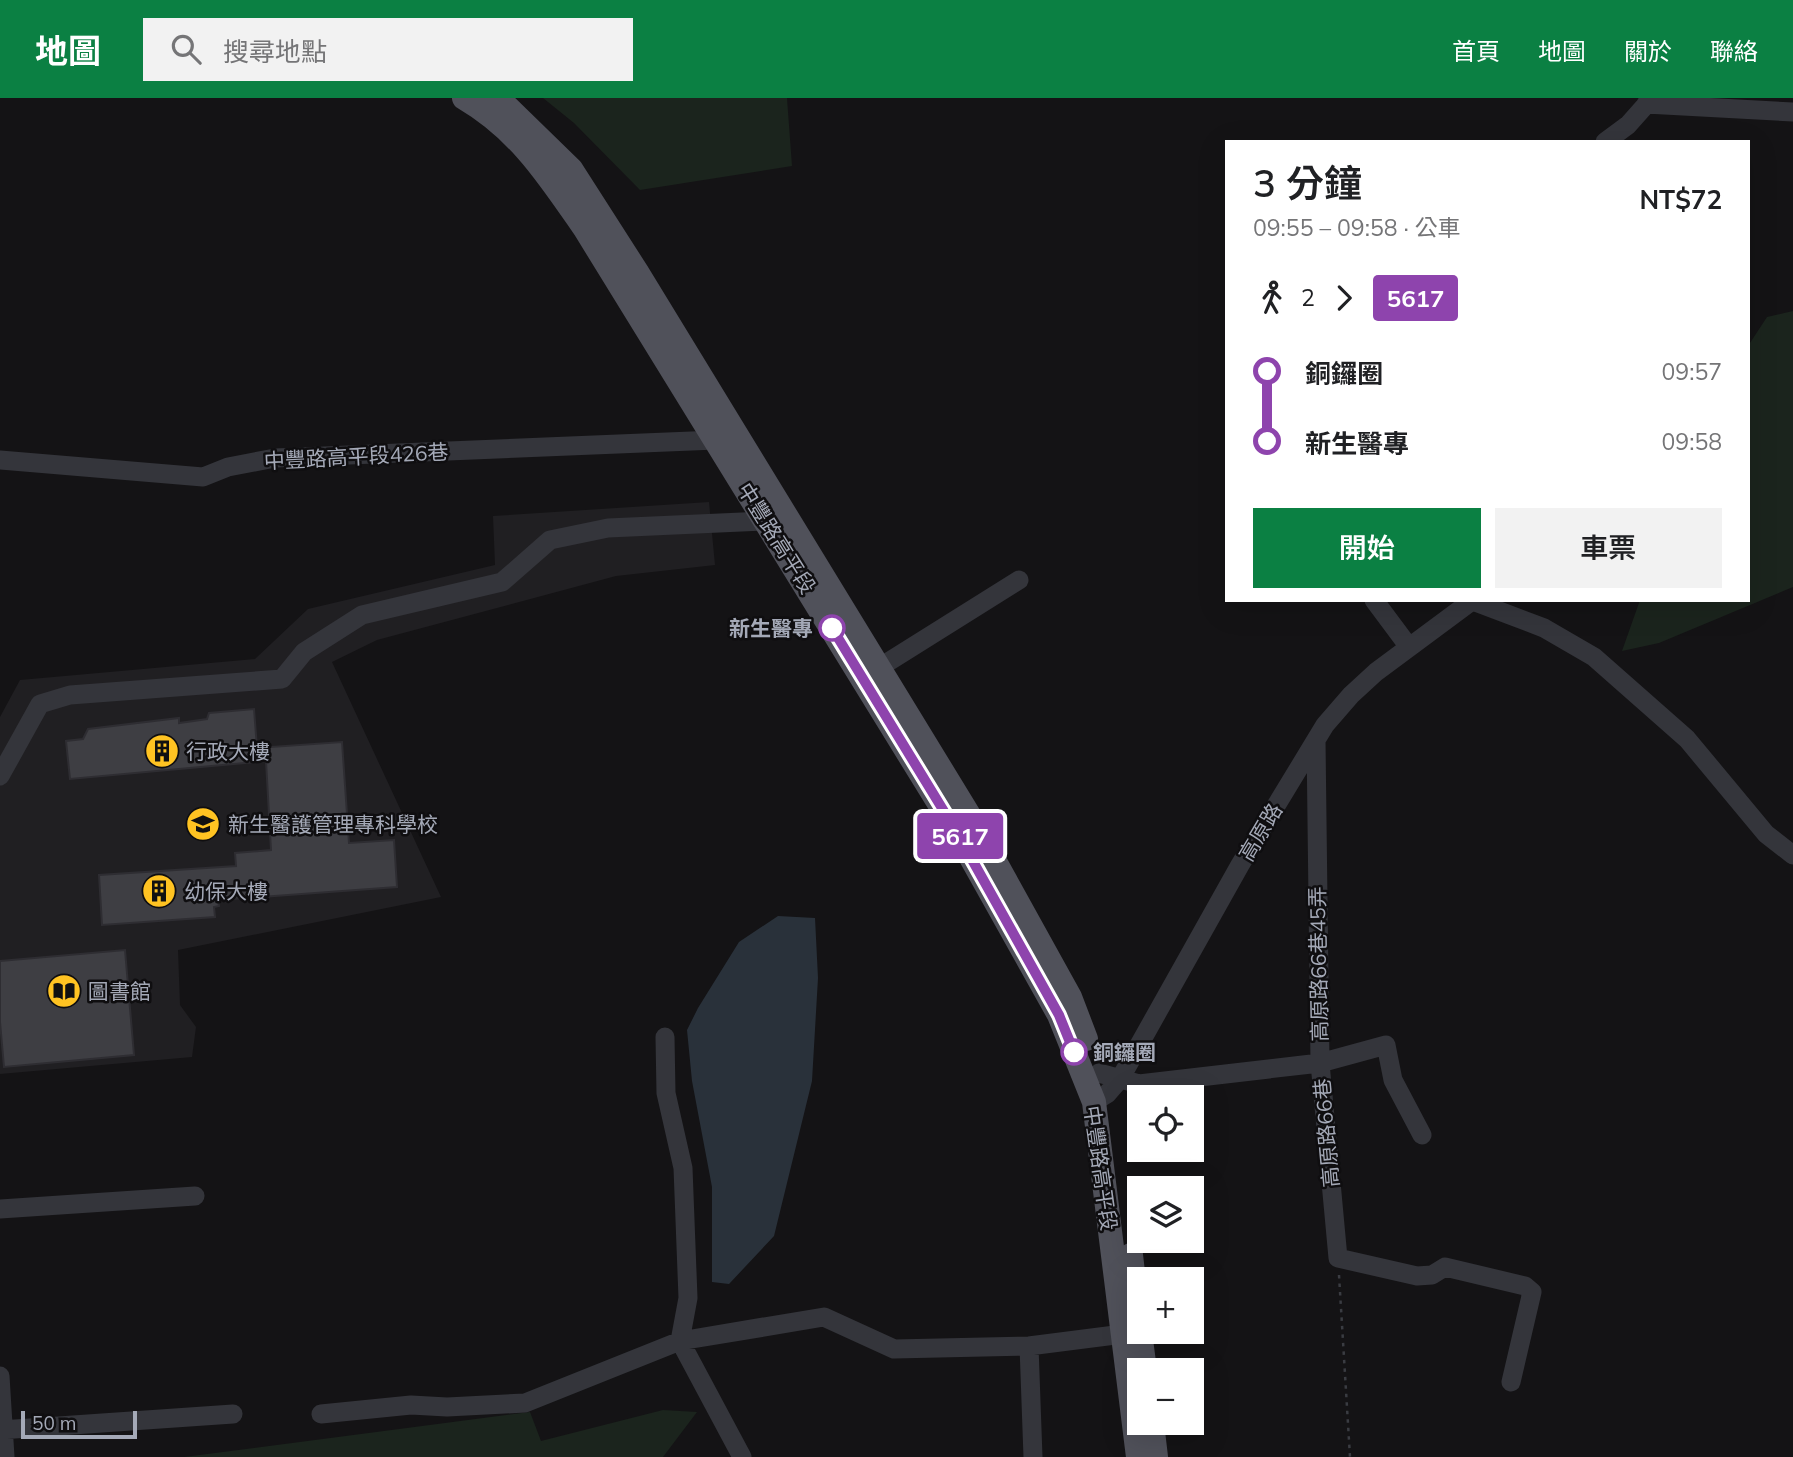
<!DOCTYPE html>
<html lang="zh-TW">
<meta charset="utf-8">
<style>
:root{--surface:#fff;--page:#f2f2f2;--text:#202124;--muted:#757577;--accent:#0b8043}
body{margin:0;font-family:Mulish,"Noto Sans TC",sans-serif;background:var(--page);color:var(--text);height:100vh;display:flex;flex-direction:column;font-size:26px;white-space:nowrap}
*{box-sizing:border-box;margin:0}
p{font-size:23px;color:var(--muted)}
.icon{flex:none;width:38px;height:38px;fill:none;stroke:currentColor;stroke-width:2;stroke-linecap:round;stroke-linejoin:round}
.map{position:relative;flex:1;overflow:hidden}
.drawer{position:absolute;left:1225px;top:42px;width:525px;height:462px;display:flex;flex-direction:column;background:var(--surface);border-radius:0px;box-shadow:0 7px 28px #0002}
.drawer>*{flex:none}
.badge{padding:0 14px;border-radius:5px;font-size:24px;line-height:46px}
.controls{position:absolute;left:1127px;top:987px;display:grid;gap:14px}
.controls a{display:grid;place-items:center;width:77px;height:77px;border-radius:0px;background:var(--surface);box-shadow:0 7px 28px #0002;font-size:35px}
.scale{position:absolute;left:21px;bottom:18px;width:116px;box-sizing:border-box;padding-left:7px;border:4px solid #a4a9b7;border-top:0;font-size:19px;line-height:24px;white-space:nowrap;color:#a4a9b7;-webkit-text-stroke:5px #0f0e10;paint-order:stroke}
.map>.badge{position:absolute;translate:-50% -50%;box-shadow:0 0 0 4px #fff}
.legs{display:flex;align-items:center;gap:10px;height:77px;padding:0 28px;font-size:23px}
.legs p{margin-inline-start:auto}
.head{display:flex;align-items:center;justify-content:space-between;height:119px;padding:0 28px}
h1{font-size:38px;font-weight:600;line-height:52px}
.primary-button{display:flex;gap:14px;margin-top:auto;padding:14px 28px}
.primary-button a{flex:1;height:80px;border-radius:0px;background:var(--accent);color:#fff;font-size:28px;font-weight:600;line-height:80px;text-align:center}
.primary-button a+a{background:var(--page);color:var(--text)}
ul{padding:0 28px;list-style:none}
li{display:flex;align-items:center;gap:24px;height:70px;font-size:26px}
li i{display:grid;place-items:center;width:10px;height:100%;margin:0 9px;background:currentColor}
li i::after{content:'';width:18px;height:18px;margin:-9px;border:5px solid;border-radius:50%;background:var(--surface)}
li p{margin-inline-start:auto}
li:first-child i{background:linear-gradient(#0000 50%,currentColor 0)}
li:last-child i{background:linear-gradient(currentColor 50%,#0000 0)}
header{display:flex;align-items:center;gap:42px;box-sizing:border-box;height:98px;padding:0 35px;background:var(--accent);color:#fff}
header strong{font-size:33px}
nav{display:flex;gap:38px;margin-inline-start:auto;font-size:24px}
.search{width:490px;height:63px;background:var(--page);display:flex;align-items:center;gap:18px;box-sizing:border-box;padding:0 24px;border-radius:0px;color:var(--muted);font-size:26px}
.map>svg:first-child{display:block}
.built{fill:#201f22}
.green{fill:#1b241d}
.water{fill:#29313a}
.building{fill:#3e3e43;stroke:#2e2d32;stroke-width:2}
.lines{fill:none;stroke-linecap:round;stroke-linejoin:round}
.path{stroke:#3a3c42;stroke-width:2.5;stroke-dasharray:3.5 5;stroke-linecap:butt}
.minor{stroke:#34353b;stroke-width:19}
.major{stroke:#50515a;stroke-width:24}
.line-1-casing{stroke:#fff;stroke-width:16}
.line-1{stroke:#8e44ad;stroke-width:10}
.stop-1-dot{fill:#fff;stroke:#8e44ad;stroke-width:3.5}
.labels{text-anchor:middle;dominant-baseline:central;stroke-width:5;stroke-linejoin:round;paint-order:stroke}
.street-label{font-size:21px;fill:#a4a9b7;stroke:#0f0e10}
.stop-label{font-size:21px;font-weight:bold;fill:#a4a9b7;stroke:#0f0e10;text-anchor:end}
.poi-label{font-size:21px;fill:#a4a9b7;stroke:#0f0e10;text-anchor:start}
</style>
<header>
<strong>地圖</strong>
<div class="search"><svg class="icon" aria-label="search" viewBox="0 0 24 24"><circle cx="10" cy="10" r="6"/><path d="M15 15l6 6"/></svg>搜尋地點</div>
<nav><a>首頁</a><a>地圖</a><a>關於</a><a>聯絡</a></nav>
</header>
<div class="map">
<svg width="1793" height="1359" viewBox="0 0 1793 1359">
<rect width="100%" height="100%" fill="#141315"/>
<path class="built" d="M709 404 715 467 616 478 377 542 332 564 441 799 178 852 180 907 196 929 192 959 0 976V619L20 582 255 561 308 511 495 467 493 418Z"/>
<path class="green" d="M543 0H787L792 68 640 92 574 25Z
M1793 213V489L1659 545 1622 553 1640 502H1748V248L1767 219Z
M663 1312 697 1314 663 1359H184L530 1314 541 1343Z"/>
<path class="water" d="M778 818 815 820 818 880 812 983 774 1138 729 1186 712 1184V1089L692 983 687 932 698 910 739 844Z"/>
<path class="building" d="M254 611 257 650 342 644 349 745 394 742 397 789 218 802 219 808 214 809 215 819 102 827 99 777 236 768 235 755 271 752 266 663 70 681 66 643 83 641 88 631 179 620V625L207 621 209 615Z
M125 852 134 957 4 969 0 924V863Z"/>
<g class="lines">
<path class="path" d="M1339 1177 1350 1359"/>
<path class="minor" d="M1646 6 1793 14
M1605 44 1628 27 1652 0
M0 362 203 379 228 369 275 360 716 342
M1374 502 1409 549
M1473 503 1544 530 1594 559 1687 641 1766 736 1793 757
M869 576 1019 482
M1316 642 1320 965 1386 947 1393 982 1422 1037
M0 678 40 606 70 597 282 581 304 554 362 517 502 484 550 442 608 430 766 423 776 417
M665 939 666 995 683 1070 688 1200 680 1243 824 1219 894 1251 1029 1248 1123 1236 1135 1233
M1099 975 1139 986 1320 965 1338 1160 1417 1178 1432 1177 1445 1169 1525 1188 1532 1194 1511 1284
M1094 1004 1107 996 1120 981 1240 767 1325 627 1351 597 1376 574 1473 502
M0 1111 195 1098
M1029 1248 1033 1359
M0 1278 5 1359
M321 1316 411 1307 447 1309 525 1305 680 1243 742 1359
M0 1332 233 1316"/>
<path class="major" d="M464 0C520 33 549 79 585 131L956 733 1059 917 1094 1004 1138 1359
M498 0 571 71 637 174 972 722 1070 899 1086 941
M1131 1157 1139 1226
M1140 1234 1145 1272
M1152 1325 1156 1359"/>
</g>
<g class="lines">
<g class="line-1-casing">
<path id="line-1" d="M832 530 956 733 1059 917 1074 954"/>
</g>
<use href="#line-1" class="line-1"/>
</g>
<defs>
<g id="building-disc" transform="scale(1.75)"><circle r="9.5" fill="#ffc322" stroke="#0f0e10"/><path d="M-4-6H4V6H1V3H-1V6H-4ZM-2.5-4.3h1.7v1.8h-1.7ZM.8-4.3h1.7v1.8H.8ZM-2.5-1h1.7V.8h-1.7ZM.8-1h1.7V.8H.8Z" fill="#111"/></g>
<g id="university-disc" transform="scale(1.75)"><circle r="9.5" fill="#ffc322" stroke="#0f0e10"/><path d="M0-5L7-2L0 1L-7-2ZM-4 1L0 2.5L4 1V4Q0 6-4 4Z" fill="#111"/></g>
<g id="library-disc" transform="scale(1.75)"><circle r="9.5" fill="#ffc322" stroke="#0f0e10"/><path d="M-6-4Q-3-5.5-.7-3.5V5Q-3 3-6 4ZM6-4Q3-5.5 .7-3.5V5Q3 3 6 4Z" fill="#111"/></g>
</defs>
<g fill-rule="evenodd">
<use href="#building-disc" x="162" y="653"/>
<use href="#university-disc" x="203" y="726"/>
<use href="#building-disc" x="159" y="793"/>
<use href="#library-disc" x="64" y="893"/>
</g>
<g class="stop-1-dot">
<circle cx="832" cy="530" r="12"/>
<circle cx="1074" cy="954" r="12"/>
</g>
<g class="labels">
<g class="street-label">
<text transform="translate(356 358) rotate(-3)">中豐路高平段426巷</text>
<text transform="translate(777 440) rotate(58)">中豐路高平段</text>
<text transform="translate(1260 734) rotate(-59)">高原路</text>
<text transform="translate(1318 866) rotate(-91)">高原路66巷45弄</text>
<text transform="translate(1326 1035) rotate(-95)">高原路66巷</text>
<text transform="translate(1101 1070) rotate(82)">中豐路高平段</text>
</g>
<g class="stop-label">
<text x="813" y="530">新生醫專</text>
<text x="1093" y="954" text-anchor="start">銅鑼圈</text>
</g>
<g class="poi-label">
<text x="186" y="653">行政大樓</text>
<text x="228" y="726">新生醫護管理專科學校</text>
<text x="184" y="793">幼保大樓</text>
<text x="88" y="893">圖書館</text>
</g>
</g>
</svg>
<div class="controls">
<a><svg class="icon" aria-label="locate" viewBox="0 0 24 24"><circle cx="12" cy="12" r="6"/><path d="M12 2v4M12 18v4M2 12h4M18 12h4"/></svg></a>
<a><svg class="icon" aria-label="layers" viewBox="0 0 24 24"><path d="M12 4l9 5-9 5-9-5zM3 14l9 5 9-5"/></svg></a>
<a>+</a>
<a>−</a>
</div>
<div class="scale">50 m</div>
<b class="badge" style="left:960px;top:738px;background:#8e44ad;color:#fff">5617</b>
<section class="drawer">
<div class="head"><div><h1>3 分鐘</h1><p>09:55 – 09:58 · 公車</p></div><b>NT$72</b></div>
<div class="legs"><svg class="icon" aria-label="walk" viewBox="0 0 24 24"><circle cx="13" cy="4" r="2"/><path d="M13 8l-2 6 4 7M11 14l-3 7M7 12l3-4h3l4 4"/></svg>2<svg class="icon" aria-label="forward" viewBox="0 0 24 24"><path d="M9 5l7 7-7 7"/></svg><b class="badge" style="background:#8e44ad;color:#fff">5617</b></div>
<ul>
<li><i style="color:#8e44ad"></i><b>銅鑼圈</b><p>09:57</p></li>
<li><i style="color:#8e44ad"></i><b>新生醫專</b><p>09:58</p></li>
</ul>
<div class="primary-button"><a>開始</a><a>車票</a></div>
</section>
</div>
